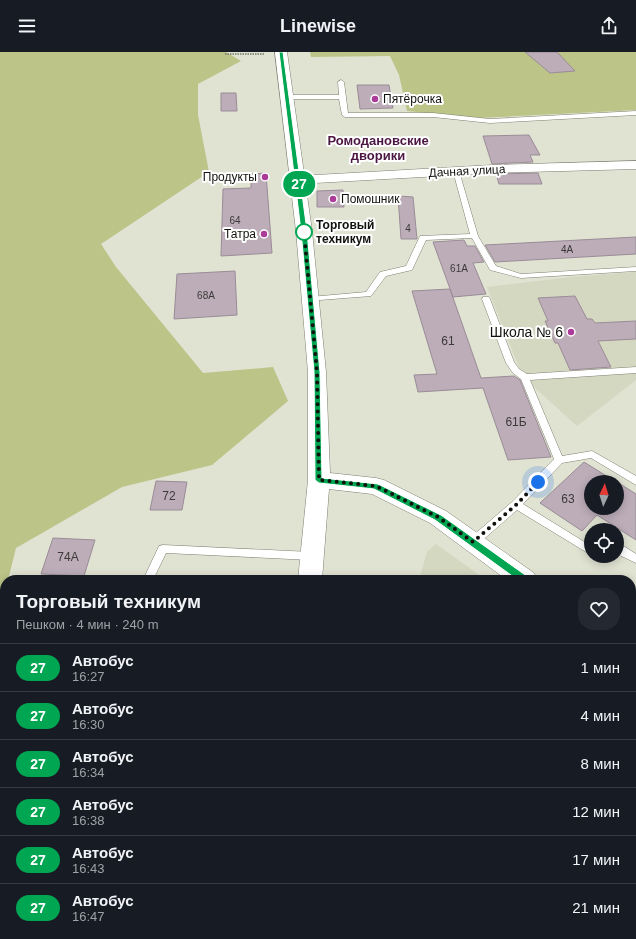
<!DOCTYPE html>
<html lang="ru">
<meta charset="utf-8">
<style>
:root{--surface:#171b24;--page:#242831;--text:#f1f3f6;--muted:#9ea1a6;--line:#363941}
body{margin:0;font-family:Helvetica,sans-serif;background:var(--page);color:var(--text);height:100vh;display:flex;flex-direction:column;font-size:15px;white-space:nowrap}
*{box-sizing:border-box;margin:0}
p{font-size:13px;color:var(--muted)}
.icon{flex:none;width:22px;height:22px;fill:none;stroke:currentColor;stroke-width:2;stroke-linecap:round;stroke-linejoin:round}
.map{position:relative;flex:1;overflow:hidden}
.sheet{position:absolute;left:0px;top:523px;width:636px;height:364px;display:flex;flex-direction:column;background:var(--surface);border-radius:16px 16px 0 0;box-shadow:0 2px 10px #0003}
.sheet>*{flex:none}
.badge{padding:0 8px;border-radius:13px;font-size:14px;line-height:26px}
.needle{width:26px;rotate:4deg}
.buttons{position:absolute;left:584px;top:423px;display:grid;gap:8px}
.buttons a{display:grid;place-items:center;width:40px;height:40px;border-radius:50%;background:var(--surface);box-shadow:0 2px 10px #0003;font-size:20px}
.you{position:absolute;width:20px;height:20px;margin:-10px;border:3px solid #fff;border-radius:50%;background:#1a73e8;box-shadow:0 0 0 6px #1a73e833}
.map>.badge{position:absolute;translate:-50% -50%;box-shadow:0 0 0 2px #fff}
.round{display:grid;place-items:center;flex:none;width:42px;height:42px;border-radius:16px;background:var(--page)}
.overview{display:flex;align-items:center;justify-content:space-between;height:68px;padding:0 16px}
h1{font-size:19px;font-weight:600;line-height:30px}
ul{padding:0;list-style:none}
li{display:flex;align-items:center;gap:12px;height:48px;padding:0 16px;border-top:1px solid var(--line)}
li div{flex:1}
li b{display:block;font-size:15px}
li em{font-style:normal}
li .badge{min-width:44px;font-weight:700;text-align:center}
header{display:flex;justify-content:space-between;align-items:center;height:52px;padding:0 16px;background:var(--surface);font-size:18px;font-weight:600}
.map>svg:first-child{display:block}
.built{fill:#d4d8c0}
.green{fill:#bcc488}
.building{fill:#bcadb8;stroke:#9a8c97}
.lines{fill:none;stroke-linecap:round;stroke-linejoin:round}
.lane-casing{stroke:#7d8071;stroke-width:1}
.street-casing{stroke:#7d8071;stroke-width:1}
.secondary-casing{stroke:#7d8071;stroke-width:1}
.path{stroke:#74756b;stroke-width:1.5;stroke-dasharray:1.5 1;stroke-linecap:butt}
.lane{fill:#fff;fill-rule:evenodd}
.street{fill:#fff;fill-rule:evenodd}
.secondary{fill:#fff;fill-rule:evenodd}
.line{fill:#00a651;stroke:#fff}
.walk{stroke:#11120d;stroke-width:4;stroke-dasharray:0 7.2}
.poi-dot{fill:#aa3b98;stroke:#fff;stroke-width:1.5}
.stop-dot{fill:#fff;stroke:#00a651;stroke-width:2}
.labels{text-anchor:middle;dominant-baseline:central;stroke-width:4;stroke-linejoin:round;paint-order:stroke}
.far-number-label{font-size:10px;fill:#3c3938}
.far-poi-label{font-size:12px;fill:#11120d;stroke:#fff;text-anchor:start}
.far-street-label{font-size:12px;fill:#11120d;stroke:#fff}
.far-stop-label{font-size:12px;font-weight:bold;fill:#11120d;stroke:#fff;text-anchor:start}
.number-label{font-size:12px;fill:#3c3938}
.far-neighbourhood-label{font-size:13px;font-weight:bold;fill:#4c1643;stroke:#fff}
.poi-label{font-size:14px;fill:#11120d;stroke:#fff;text-anchor:end}
</style>
<header><svg class="icon" aria-label="menu" viewBox="0 0 24 24"><path d="M4 6h16M4 12h16M4 18h16"/></svg>Linewise<svg class="icon" aria-label="share" viewBox="0 0 24 24"><path d="M12 15V3M7 8l5-5 5 5M5 13v7h14v-7"/></svg></header>
<div class="map">
<svg width="636" height="887" viewBox="0 0 636 887">
<rect width="100%" height="100%" fill="#e0e2d2"/>
<path class="built" d="M636 220V328L577 374 523 325 487 235 571 225Z
M436 492 486 528H419L427 500Z
M631 633 636 636V716L631 712Z"/>
<path class="green" d="M0 0H226L241 9 198 32V63L209 120 101 192 116 215 203 321 273 315 288 349 212 413 122 435 16 496 8 528H5V543L0 565Z
M310 0H636V58L478 66 407 59 399 23 390 4 311 5Z"/>
<path class="building" d="M525 0H557L575 19 550 21Z
M357 33H389L393 56 360 57Z
M221 41H236L237 59H221Z
M529 83 540 103H530L533 110 492 112 483 84Z
M266 121 272 201 221 204 223 137 251 136V122Z
M538 121 542 132H499L496 122Z
M343 138 344 155H317V139Z
M398 144 413 145 417 187H401Z
M636 185V202L495 210 485 193Z
M464 188 467 194H475L484 210 473 211 486 242 453 245 433 190Z
M235 219 237 263 174 267 177 222Z
M450 237 481 326 514 324 520 328 551 405 508 408 483 336 418 340 414 323 437 322 412 239Z
M575 244 587 267H592L595 271 636 269V287L598 289 611 315 570 318 558 291H555L545 269H548L538 246Z
M584 410 616 430H591V456H617V430L636 442V488L597 463 582 479 540 451Z
M156 429 187 430 182 458H150Z
M53 486 95 488 84 524 41 522Z"/>
<g class="lines">
<g class="lane-casing">
<path id="lane" d="M341 28 344 30 348 61H433L490 67 636 59V63L490 71 433 65H345L342 63 339 47H288L285 45 288 43H339L338 30Z
M456 117 459 119 478 184 496 214 521 222 636 215V219L521 226 490 218 472 186 426 188 412 218 386 224 371 244 307 249V245H310L366 240 380 220 406 214 420 184 470 182 453 119Z
M483 245H489L490 247 514 310 519 317 527 322 636 315V321L530 328 562 404 592 399 636 424V433L591 406 562 411 523 452 591 494V503L517 458 477 493 473 494 469 493 468 490 469 487 512 450 554 407 521 327 513 321 506 311 482 247Z
M163 493 311 500 315 501 316 504 315 507 311 508 166 501 153 528H143L159 494Z
M617 494 625 495 636 502V511L617 502Z
M631 676 636 678V691L631 689Z"/>
</g>
<g class="street-casing">
<path id="street" d="M636 109V117L493 121 298 132 294 131 292 128 294 125 298 124 493 113Z"/>
</g>
<g class="secondary-casing">
<path id="secondary" d="M275 0H287L312 179 326 320 330 421 376 426 384 428 446 459 534 521 537 528H507L430 471 372 442 329 437 322 528H298L308 428V320L296 179Z
M631 592 636 594V619L631 617Z
M265 882H297V887H265Z"/>
</g>
<path class="path" d="M225 2H265"/>
<use href="#lane" class="lane"/>
<use href="#street" class="street"/>
<use href="#secondary" class="secondary"/>
</g>
<path class="line" d="M279 0H283L307 179 320 320 322 426 378 432 441 463 528 525 530 528 528 531H522L435 468 374 437 319 431 315 428 314 320 301 179Z"/>
<g class="lines">
<path class="walk" d="M304 180 317 320 319 428 376 434 438 465 473 490 516 453 538 430"/>
</g>
<g class="poi-dot">
<circle cx="375" cy="47" r="4"/>
<circle cx="265" cy="125" r="4"/>
<circle cx="333" cy="147" r="4"/>
<circle cx="264" cy="182" r="4"/>
<circle cx="571" cy="280" r="4"/>
</g>
<circle class="stop-dot" cx="304" cy="180" r="8"/>
<g class="labels">
<g class="far-number-label">
<text x="235" y="168">64</text>
<text x="408" y="176">4</text>
<text x="567" y="197">4А</text>
<text x="459" y="216">61А</text>
<text x="206" y="243">68А</text>
</g>
<g class="far-poi-label">
<text x="383" y="47">Пятёрочка</text>
<text x="257" y="125" text-anchor="end">Продукты</text>
<text x="341" y="147">Помошник</text>
<text x="256" y="182" text-anchor="end">Татра</text>
</g>
<g class="far-street-label">
<text transform="translate(467 119) rotate(-3)">Дачная улица</text>
</g>
<g class="far-stop-label">
<text x="316" y="173">Торговый<tspan x="316" dy="14">техникум</tspan></text>
</g>
<g class="number-label">
<text x="448" y="289">61</text>
<text x="516" y="370">61Б</text>
<text x="169" y="444">72</text>
<text x="568" y="447">63</text>
<text x="68" y="505">74А</text>
</g>
<g class="far-neighbourhood-label">
<text x="378" y="88">Ромодановские<tspan x="378" dy="15">дворики</tspan></text>
</g>
<g class="poi-label">
<text x="563" y="280">Школа № 6</text>
</g>
</g>
</svg>
<div class="buttons">
<a><svg class="needle" viewBox="-14 -14 28 28"><path d="M0-13l5 13h-10z" fill="#e53935"/><path d="M0 13l5-13h-10z" fill="#9ea1a6"/></svg></a>
<a><svg class="icon" aria-label="locate" viewBox="0 0 24 24"><circle cx="12" cy="12" r="6"/><path d="M12 2v4M12 18v4M2 12h4M18 12h4"/></svg></a>
</div>
<div class="you" style="left:538px;top:430px"></div>
<b class="badge" style="left:299px;top:132px;background:#00a651;color:#fff">27</b>
<section class="sheet">
<div class="overview"><div><h1>Торговый техникум</h1><p>Пешком · 4 мин · 240 m</p></div><a class="round"><svg class="icon" aria-label="heart" viewBox="0 0 24 24"><path d="M12 20l-8-8c-3-5 5-10 8-4 3-6 11-1 8 4z"/></svg></a></div>
<ul>
<li><span class="badge" style="background:#00a651;color:#fff">27</span><div><b>Автобус</b><p>16:27</p></div><em>1 мин</em></li>
<li><span class="badge" style="background:#00a651;color:#fff">27</span><div><b>Автобус</b><p>16:30</p></div><em>4 мин</em></li>
<li><span class="badge" style="background:#00a651;color:#fff">27</span><div><b>Автобус</b><p>16:34</p></div><em>8 мин</em></li>
<li><span class="badge" style="background:#00a651;color:#fff">27</span><div><b>Автобус</b><p>16:38</p></div><em>12 мин</em></li>
<li><span class="badge" style="background:#00a651;color:#fff">27</span><div><b>Автобус</b><p>16:43</p></div><em>17 мин</em></li>
<li><span class="badge" style="background:#00a651;color:#fff">27</span><div><b>Автобус</b><p>16:47</p></div><em>21 мин</em></li>
</ul>
</section>
</div>
